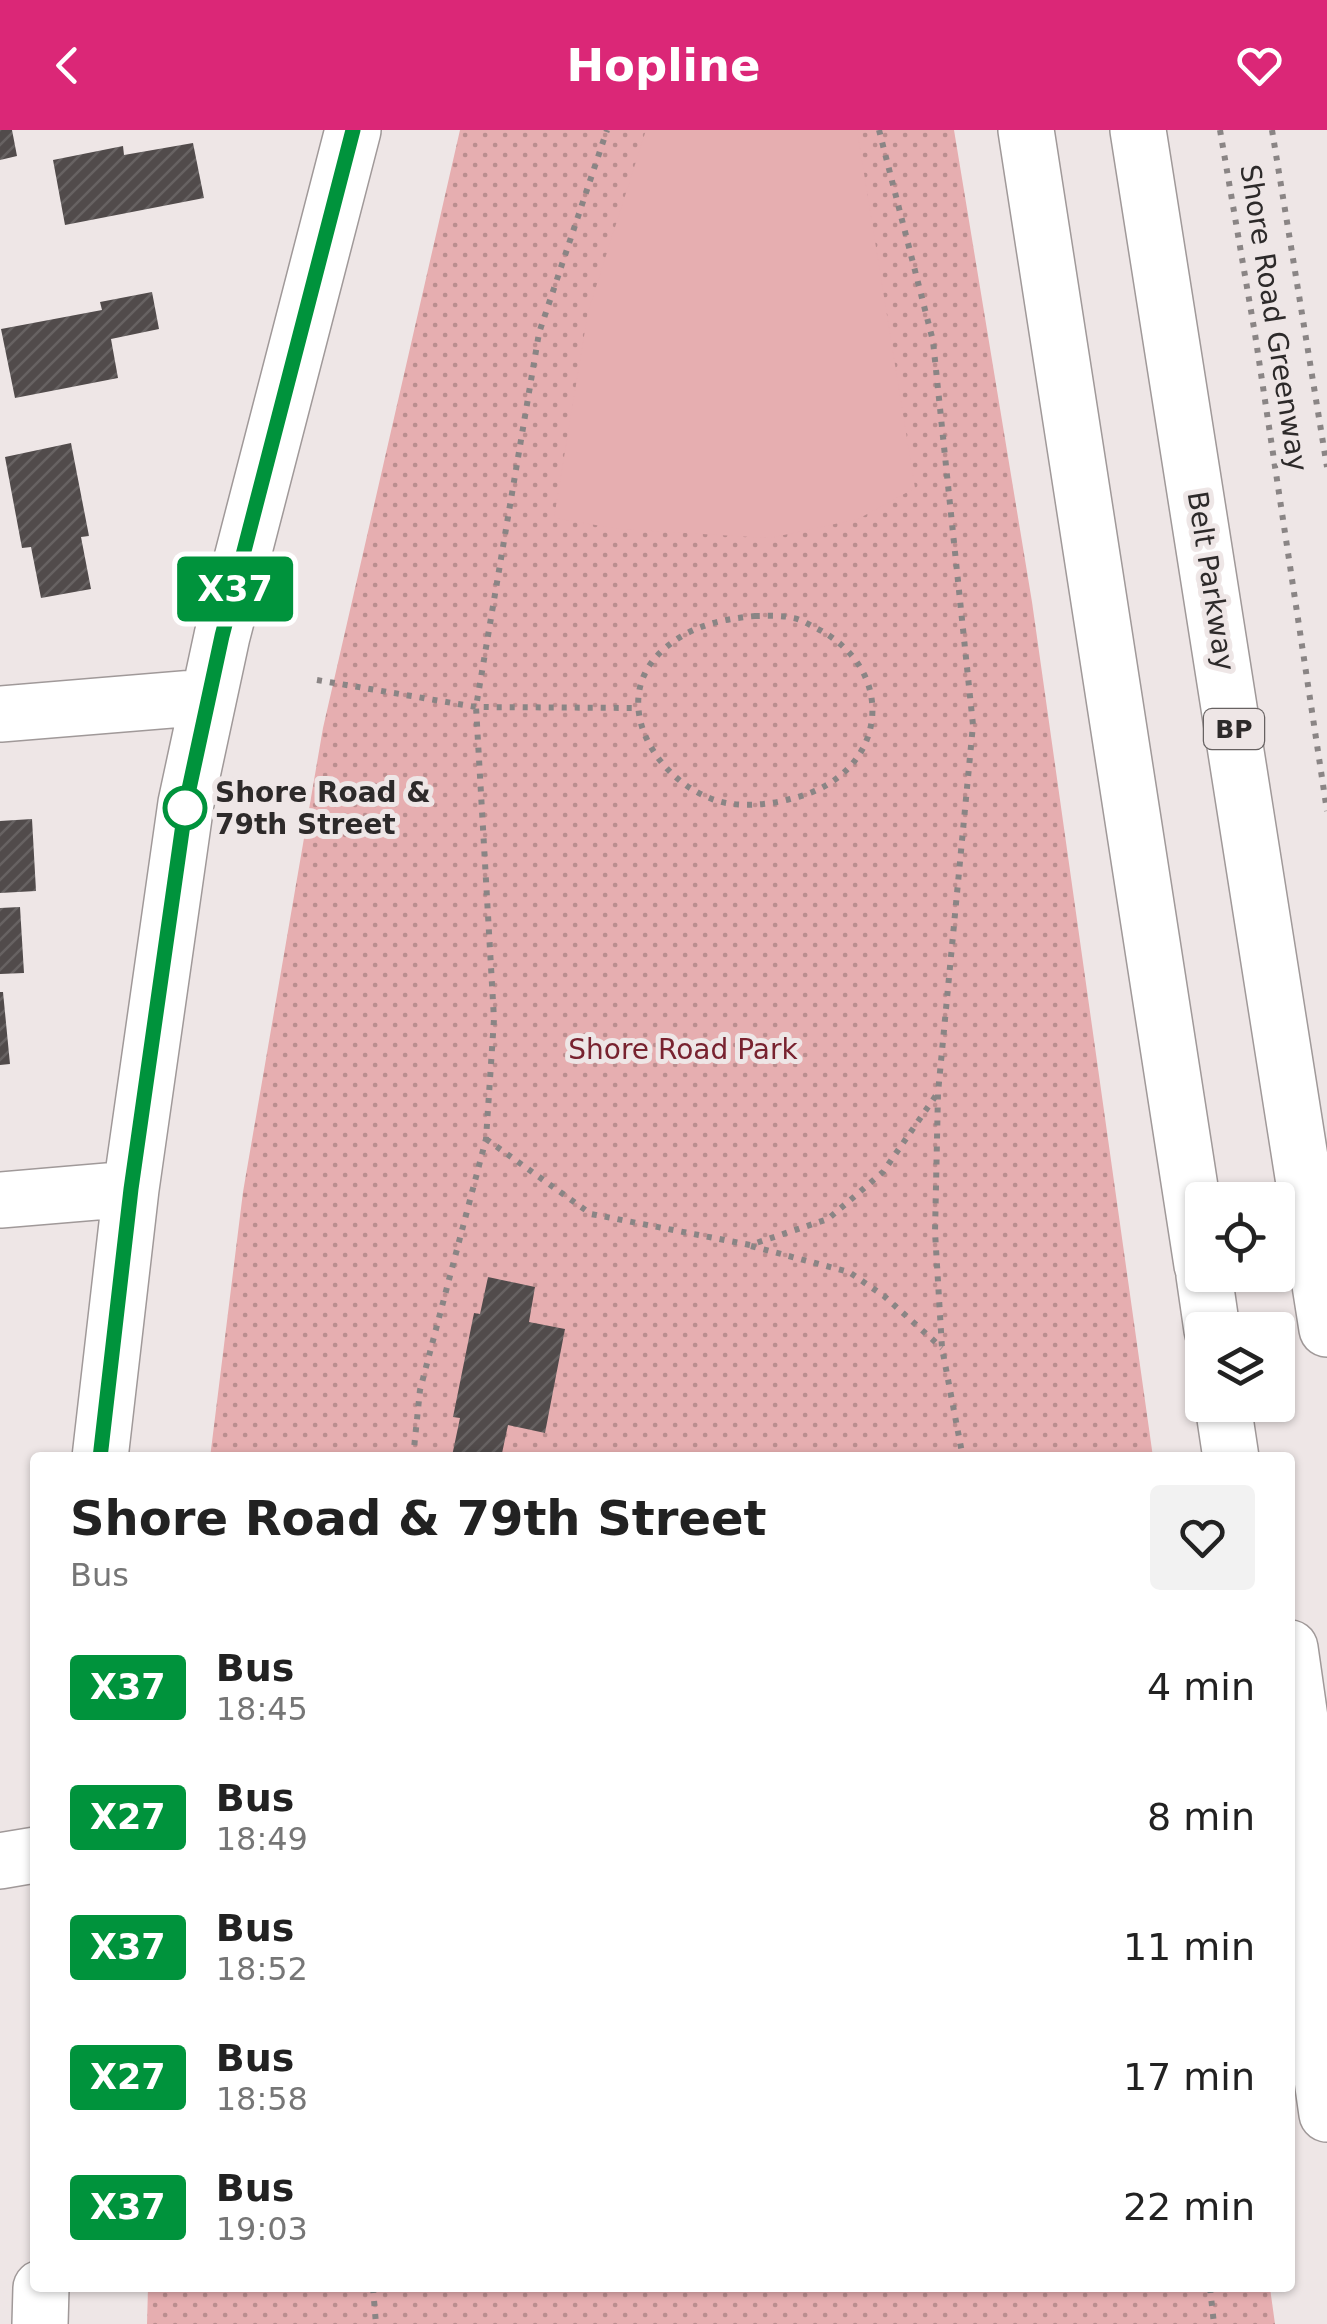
<!DOCTYPE html>
<style>
:root{--surface:#fff;--page:#f2f2f2;--text:#222;--muted:#767676;--accent:#db2777}
body{margin:0;font-family:"DejaVu Sans",sans-serif;background:var(--page);color:var(--text);height:100vh;display:flex;flex-direction:column;font-size:38px;white-space:nowrap}
*{box-sizing:border-box;margin:0}
p{font-size:32px;color:var(--muted)}
.icon{flex:none;width:55px;height:55px;fill:none;stroke:currentColor;stroke-width:2;stroke-linecap:round;stroke-linejoin:round}
.map{position:relative;flex:1;overflow:hidden}
.sheet{position:absolute;left:30px;top:1322px;width:1265px;height:840px;display:flex;flex-direction:column;background:var(--surface);border-radius:10px;box-shadow:0 2px 8px #0004}
.sheet>*{flex:none}
.badge{padding:0 20px;border-radius:8px;font-size:35px;line-height:65px}
.fabs{position:absolute;left:1185px;top:1052px;display:grid;gap:20px}
.fabs a{display:grid;place-items:center;width:110px;height:110px;border-radius:10px;background:var(--surface);box-shadow:0 2px 8px #0004;font-size:50px}
.map>.badge{position:absolute;translate:-50% -50%;box-shadow:0 0 0 5px #fff}
.round{display:grid;place-items:center;flex:none;width:105px;height:105px;border-radius:10px;background:var(--page)}
.summary{display:flex;align-items:center;justify-content:space-between;height:170px;padding:0 40px}
h1{font-size:48px;font-weight:700;line-height:75px}
ul{padding:0;list-style:none}
li{display:flex;align-items:center;gap:30px;height:130px;padding:0 40px}
li div{flex:1}
li b{display:block;font-size:38px}
li em{font-style:normal}
li .badge{min-width:110px;font-weight:700;text-align:center}
header{display:flex;justify-content:space-between;align-items:center;height:130px;padding:0 40px;background:var(--accent);color:#fff;font-size:45px;font-weight:700}
.map>svg:first-child{display:block}
.grass{fill:url(#grass-dots)}
.pitch{fill:#e6aeb0}
.building{fill:url(#building-hatch)}
.lines{fill:none;stroke-linecap:round;stroke-linejoin:round}
.minor-casing{stroke:#a09999;stroke-width:58}
.highway-casing{stroke:#a09999;stroke-width:58}
.path{stroke:#8a8585;stroke-width:6;stroke-dasharray:5 8;stroke-linecap:butt}
.minor{stroke:#fff;stroke-width:55}
.highway{stroke:#fff;stroke-width:55}
.line-casing{stroke:#fff;stroke-width:22}
.line{stroke:#00933c;stroke-width:15}
.stop-dot{fill:#fff;stroke:#00933c;stroke-width:5}
.labels{text-anchor:middle;dominant-baseline:central;stroke-width:10;stroke-linejoin:round;paint-order:stroke}
.shield{fill:#eee6e6;stroke:#676262;stroke-width:2.5}
.shield-label{font-size:25px;font-weight:bold;fill:#2d2a2a}
.street-label{font-size:28px;fill:#2d2a2a;stroke:#eee6e6}
.stop-label{font-size:28px;font-weight:bold;fill:#2d2a2a;stroke:#eee6e6;text-anchor:start}
.park-label{font-size:28px;fill:#78222f;stroke:#eee6e6}
</style>
<header><svg class="icon" aria-label="back" viewBox="0 0 24 24"><path d="M15 5l-7 7 7 7"/></svg>Hopline<svg class="icon" aria-label="heart" viewBox="0 0 24 24"><path d="M12 20l-8-8c-3-5 5-10 8-4 3-6 11-1 8 4z"/></svg></header>
<div class="map">
<svg width="1327" height="2194" viewBox="0 0 1327 2194">
<defs>
<pattern id="grass-dots" width="8" height="8" patternUnits="userSpaceOnUse" patternTransform="scale(2.5)"><rect width="8" height="8" fill="#e6aeb0"/><path d="M2 2h.1M6 6h.1" fill="none" stroke="#bb8e8f" stroke-width="1.8" stroke-linecap="round"/></pattern>
<pattern id="building-hatch" width="6" height="6" patternUnits="userSpaceOnUse" patternTransform="scale(2.5)"><rect width="6" height="6" fill="#514b4b"/><path d="M-1 1l2-2M0 6l6-6M5 7l2-2" fill="none" stroke="#676262"/></pattern>
</defs>
<rect width="100%" height="100%" fill="#eee6e6"/>
<path class="grass" d="M460 0H954L1032 472 1153 1327 210 1328 243 1062 323 598Z
M148 2158H1270L1275 2194H147Z"/>
<path class="pitch" d="M646 0H857L915 358 858 389 770 408 619 399 554 388 588 182Z"/>
<path class="building" d="M0 0H12L17 26 0 30Z
M193 13 204 68 65 95 53 30 123 16 124 25Z
M152 162 159 199 111 209 118 248 15 268 1 199 102 180 100 172Z
M71 313 89 406 81 407 91 459 41 468 31 417 22 418 5 327Z
M32 689 36 761 0 763V691Z
M20 777 24 843 0 844V778Z
M0 862H3L10 934 0 935Z
M488 1147 535 1157 529 1192 565 1199 545 1303 508 1295 501 1328H457L452 1326 460 1288 453 1287 474 1183 480 1184Z"/>
<g class="lines">
<g class="minor-casing">
<path id="minor" d="M0 584 207 567
M0 1070 131 1059
M100 1328 131 1059 186 673 222 506 353 0
M0 1731 35 1725
M40 2194 41 2158"/>
</g>
<g class="highway-casing">
<path id="highway" d="M1026 0 1202 1135
M1138 0 1327 1199
M1204 1145 1212 1200
M1223 1275 1231 1328
M1290 1518 1327 1778
M1291 1733 1327 1984"/>
</g>
<path class="path" d="M879 0 933 211 973 595 938 963 935 1102 942 1218 963 1328
M1220 0 1255 204 1327 681
M1272 0 1327 337
M755 486C767 486 782 485 793 488 800 489 808 494 814 497 901 539 888 645 794 668 773 674 748 677 726 673 661 660 603 572 664 519 690 496 722 489 755 486Z
M317 550 476 577 638 578
M486 1009 591 1084 750 1115 828 1089 883 1042 937 964
M751 1116 849 1142 884 1166 942 1218
M413 1328 420 1260 486 1009 494 889 476 577 539 203 607 0
M373 2158 376 2194
M1210 2158 1214 2194"/>
<use href="#minor" class="minor"/>
<use href="#highway" class="highway"/>
</g>
<g class="lines">
<g class="line-casing">
<path id="line" d="M100 1328 131 1059 186 673 222 506 353 0"/>
</g>
<use href="#line" class="line"/>
</g>
<circle class="stop-dot" cx="185" cy="678" r="20"/>
<g class="labels">
<rect class="shield" x="1204" y="579" width="60" height="40" rx="8"/>
<g class="shield-label">
<text x="1234" y="599">BP</text>
</g>
<g class="street-label">
<text transform="translate(1274 188) rotate(81)">Shore Road Greenway</text>
<text transform="translate(1211 451) rotate(81)">Belt Parkway</text>
</g>
<g class="stop-label">
<text x="215" y="662">Shore Road &amp;<tspan x="215" dy="32">79th Street</tspan></text>
</g>
<g class="park-label">
<text x="683" y="919">Shore Road Park</text>
</g>
</g>
</svg>
<div class="fabs">
<a><svg class="icon" aria-label="locate" viewBox="0 0 24 24"><circle cx="12" cy="12" r="6"/><path d="M12 2v4M12 18v4M2 12h4M18 12h4"/></svg></a>
<a><svg class="icon" aria-label="layers" viewBox="0 0 24 24"><path d="M12 4l9 5-9 5-9-5zM3 14l9 5 9-5"/></svg></a>
</div>
<b class="badge" style="left:235px;top:459px;background:#00933c;color:#fff">X37</b>
<section class="sheet">
<div class="summary"><div><h1>Shore Road &amp; 79th Street</h1><p>Bus</p></div><a class="round"><svg class="icon" aria-label="heart" viewBox="0 0 24 24"><path d="M12 20l-8-8c-3-5 5-10 8-4 3-6 11-1 8 4z"/></svg></a></div>
<ul>
<li><span class="badge" style="background:#00933c;color:#fff">X37</span><div><b>Bus</b><p>18:45</p></div><em>4 min</em></li>
<li><span class="badge" style="background:#00933c;color:#fff">X27</span><div><b>Bus</b><p>18:49</p></div><em>8 min</em></li>
<li><span class="badge" style="background:#00933c;color:#fff">X37</span><div><b>Bus</b><p>18:52</p></div><em>11 min</em></li>
<li><span class="badge" style="background:#00933c;color:#fff">X27</span><div><b>Bus</b><p>18:58</p></div><em>17 min</em></li>
<li><span class="badge" style="background:#00933c;color:#fff">X37</span><div><b>Bus</b><p>19:03</p></div><em>22 min</em></li>
</ul>
</section>
</div>
